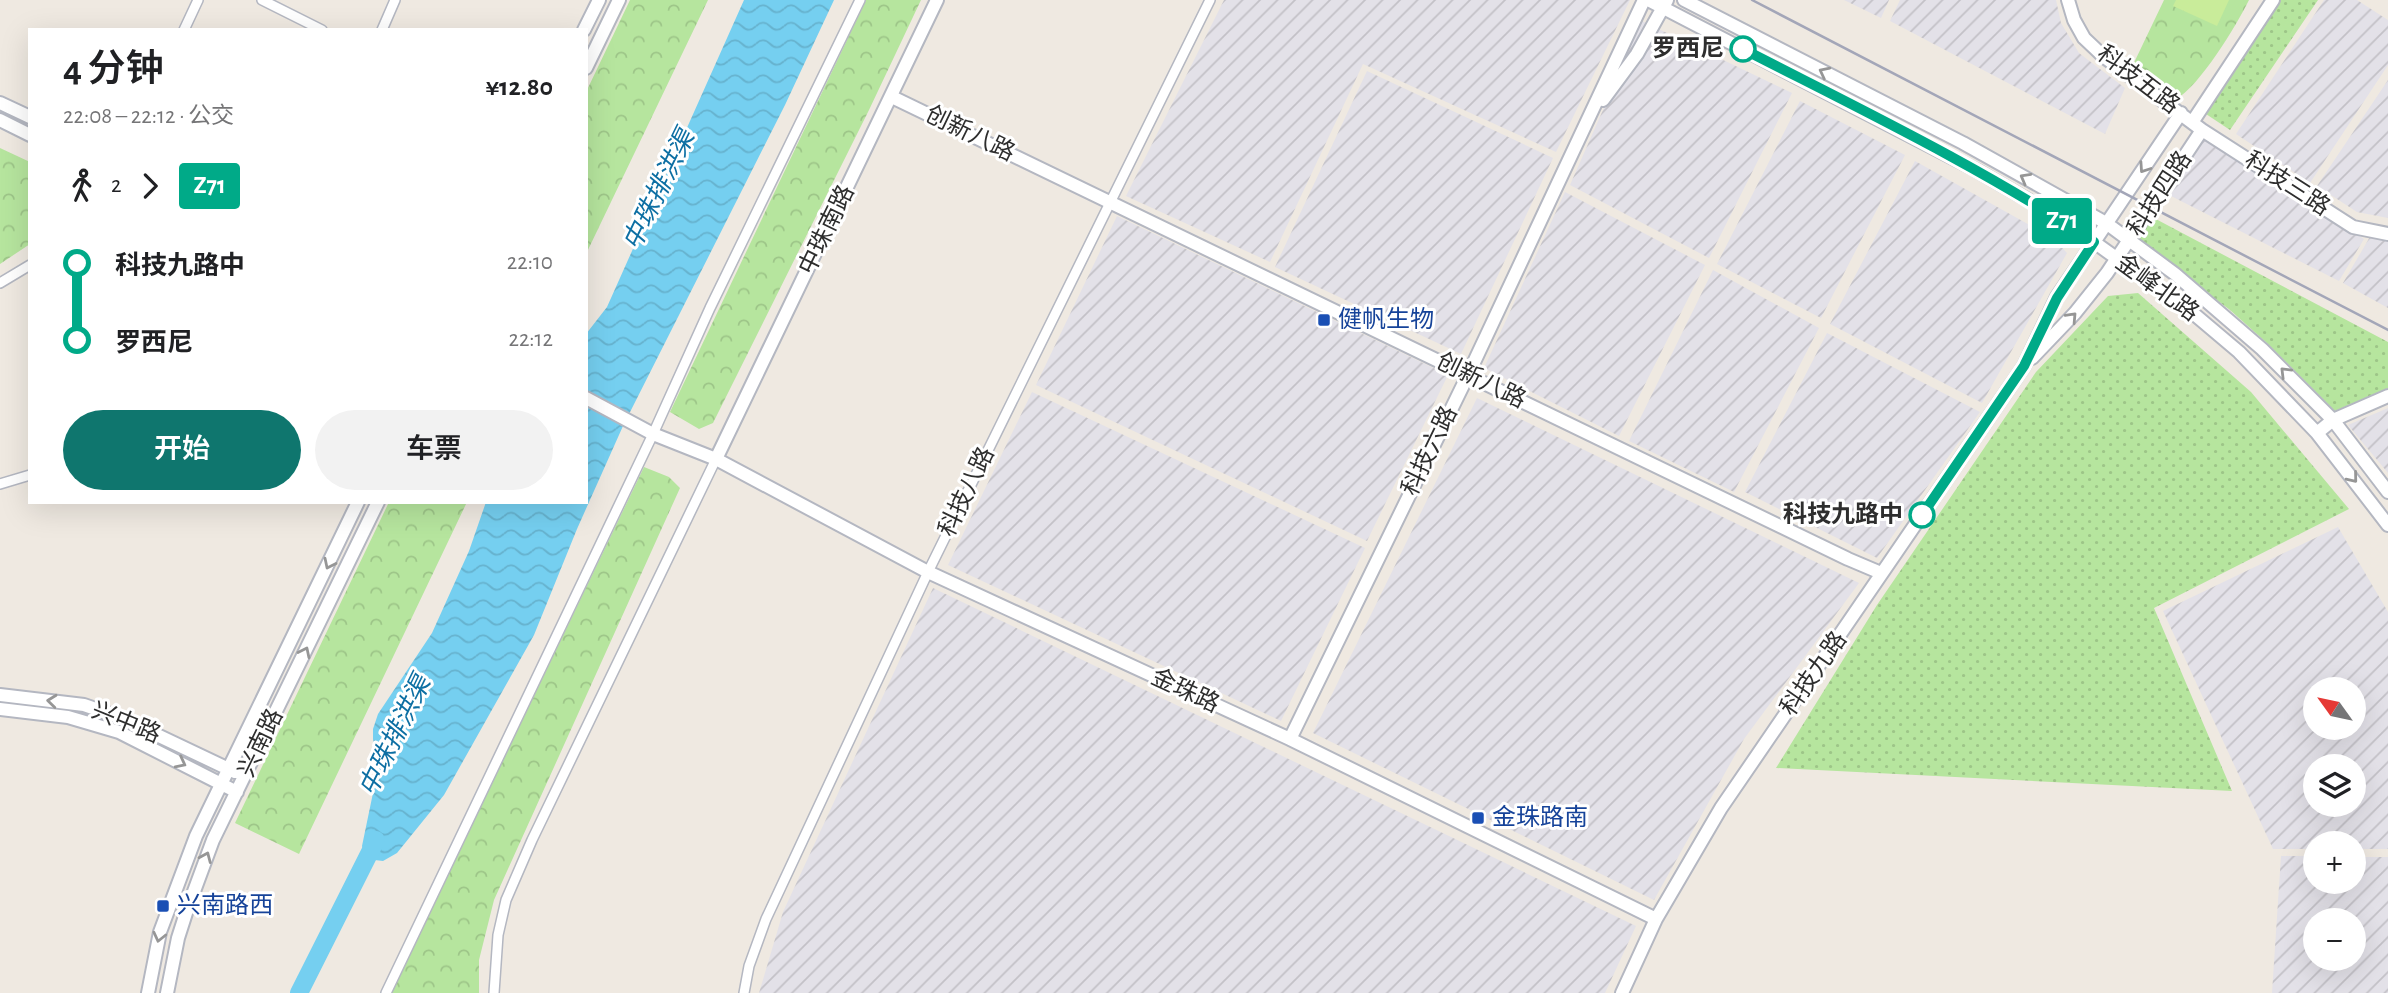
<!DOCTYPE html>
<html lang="zh">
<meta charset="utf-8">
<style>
:root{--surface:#fff;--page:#f2f2f2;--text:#202124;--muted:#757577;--accent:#0f766e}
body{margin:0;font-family:"Alegreya Sans","Noto Sans SC",sans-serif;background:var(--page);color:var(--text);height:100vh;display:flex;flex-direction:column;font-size:26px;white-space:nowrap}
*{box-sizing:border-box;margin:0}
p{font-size:23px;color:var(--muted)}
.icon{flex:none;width:38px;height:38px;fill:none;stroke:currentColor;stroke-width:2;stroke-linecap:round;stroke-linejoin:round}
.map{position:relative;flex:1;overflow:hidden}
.drawer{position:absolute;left:28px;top:28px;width:560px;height:476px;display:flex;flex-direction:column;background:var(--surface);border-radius:0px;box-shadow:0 7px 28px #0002}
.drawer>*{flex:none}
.badge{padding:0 14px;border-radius:5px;font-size:24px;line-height:46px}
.needle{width:46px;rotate:303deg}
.tools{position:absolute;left:2303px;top:677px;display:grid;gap:14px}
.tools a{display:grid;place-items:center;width:63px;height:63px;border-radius:50%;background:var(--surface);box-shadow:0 7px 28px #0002;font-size:35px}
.map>.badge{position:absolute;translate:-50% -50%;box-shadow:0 0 0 4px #fff}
.legs{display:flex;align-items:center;gap:10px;height:77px;padding:0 35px;font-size:23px}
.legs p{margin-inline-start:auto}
.head{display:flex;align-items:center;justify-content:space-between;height:119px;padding:0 35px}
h1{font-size:38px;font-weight:600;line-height:52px}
.action{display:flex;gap:14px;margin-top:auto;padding:14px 35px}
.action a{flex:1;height:80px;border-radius:42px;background:var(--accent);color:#fff;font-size:28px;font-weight:600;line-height:80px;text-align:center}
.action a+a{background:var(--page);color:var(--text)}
ul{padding:0 35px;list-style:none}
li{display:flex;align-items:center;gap:24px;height:77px;font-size:26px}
li i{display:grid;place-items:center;width:10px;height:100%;margin:0 9px;background:currentColor}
li i::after{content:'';width:18px;height:18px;margin:-9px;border:5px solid;border-radius:50%;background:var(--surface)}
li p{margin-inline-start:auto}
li:first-child i{background:linear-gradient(#0000 50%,currentColor 0)}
li:last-child i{background:linear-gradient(currentColor 50%,#0000 0)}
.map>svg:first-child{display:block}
.industrial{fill:url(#industrial-furrows);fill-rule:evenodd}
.grass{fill:url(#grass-dots)}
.park{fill:url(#park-crowns)}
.pitch{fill:#c9ec9a}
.water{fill:url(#water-waves)}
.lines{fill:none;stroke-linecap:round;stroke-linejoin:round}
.river{stroke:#75cff0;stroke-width:18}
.street-casing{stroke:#b4b7c1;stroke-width:12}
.secondary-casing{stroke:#b4b7c1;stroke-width:16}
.street{stroke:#fff;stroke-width:9}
.secondary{stroke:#fff;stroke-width:12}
.rail{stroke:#a3a6b8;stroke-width:2.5}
.oneway{stroke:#969696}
.line-1-casing{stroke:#fff;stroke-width:16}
.line-1{stroke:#0a8;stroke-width:10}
.stop-1-dot{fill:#fff;stroke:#0a8;stroke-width:3.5}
.transit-dot{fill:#1a4fb4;stroke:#fff;stroke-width:2.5}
.labels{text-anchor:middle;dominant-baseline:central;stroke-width:6;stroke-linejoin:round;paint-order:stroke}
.stop-label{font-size:24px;font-weight:bold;fill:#2e2e2e;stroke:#fff;text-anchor:end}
.street-label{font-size:24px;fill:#2e2e2e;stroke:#fff}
.transit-label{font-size:24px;fill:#164399;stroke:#fff;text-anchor:start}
.water-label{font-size:26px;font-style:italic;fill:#0d6fa3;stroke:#fff}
</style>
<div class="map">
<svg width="2388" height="993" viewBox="0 0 2388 993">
<defs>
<pattern id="industrial-furrows" width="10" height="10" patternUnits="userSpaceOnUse" patternTransform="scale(1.75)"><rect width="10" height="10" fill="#e3e1e8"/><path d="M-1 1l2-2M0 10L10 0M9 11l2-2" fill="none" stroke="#c3c1c7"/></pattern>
<pattern id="grass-dots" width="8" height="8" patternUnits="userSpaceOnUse" patternTransform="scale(1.75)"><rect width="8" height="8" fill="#b6e59e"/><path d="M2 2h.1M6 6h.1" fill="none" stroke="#9dc588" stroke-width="1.8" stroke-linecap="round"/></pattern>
<pattern id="park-crowns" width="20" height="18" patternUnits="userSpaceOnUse" patternTransform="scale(1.75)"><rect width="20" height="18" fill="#b6e59e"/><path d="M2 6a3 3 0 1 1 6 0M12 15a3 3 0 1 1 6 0" fill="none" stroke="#9dc588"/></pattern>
<pattern id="water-waves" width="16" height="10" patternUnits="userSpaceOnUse" patternTransform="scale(1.75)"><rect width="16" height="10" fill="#75cff0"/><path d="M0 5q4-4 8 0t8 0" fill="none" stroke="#66b2ce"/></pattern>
</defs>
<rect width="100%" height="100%" fill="#efe9e1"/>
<path class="industrial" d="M1224 0H1630L1556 152 1363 64 1270 262 1126 196Z
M1844 0H1889L1881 18Z
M1900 0H2056L2061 23 2079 53 2125 88 2105 134 1890 21Z
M2324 0H2357L2388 20V65L2310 183 2236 134Z
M1642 21 1792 93 1709 258 1570 185Z
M1367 71 1553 158 1461 354 1275 267Z
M2388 80V218L2357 212 2317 186Z
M1800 101 1905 155 1821 318 1717 264Z
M2206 138 2364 239 2339 281 2169 195Z
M1915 161 2053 238 2067 253 1982 403 1830 324Z
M1565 192 1705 265 1619 436 1484 368Z
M1117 216 1448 375 1367 541 1036 385Z
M2371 235 2388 238V308L2343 283Z
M1713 270 1819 328 1734 492 1629 441Z
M1827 333 1980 412 1877 558 1745 492Z
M1032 392 1365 548 1281 721 948 565Z
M1477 398 1859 583 1744 739 1654 900 1313 733Z
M2388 408V473L2348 425Z
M2338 527 2388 612V849H2354V844H2315V849H2273L2163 611ZM2315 690H2354V728H2315ZM2315 766H2354V805H2315Z
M933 588 1636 926 1605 993H759L783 912Z
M2281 856H2315V882H2354V857H2388V993H2272ZM2315 920H2354V959H2315Z"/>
<path class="grass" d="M2280 0H2318L2230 130 2206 114Z
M2152 217 2388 342V388L2335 411 2268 344 2230 310 2137 240Z
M2138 293 2251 392 2349 509 2154 608 2232 791 1776 768 1877 605 2036 372 2108 296Z"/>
<path class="park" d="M630 0H708L586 254V92Z
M866 0H921L869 110 713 423 699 429 670 412Z
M2164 0H2249C2236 26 2200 86 2175 100L2131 69Z
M0 148 30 162V244L0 264Z
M644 467 669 477 680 488 494 900 479 960V993H391Z
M389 502H467L299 854 235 823Z"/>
<path class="pitch" d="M2176 0H2229L2217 26 2173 6Z"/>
<path class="water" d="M744 0H834L785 105 623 426 577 529 534 635 444 795 397 853 383 861 366 859 362 846 379 764 373 739V729L378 714 432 633 469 551 486 502H586V334L607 307Z"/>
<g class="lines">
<path class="river" d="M299 993 376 840"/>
<g class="street-casing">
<path id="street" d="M262 0 322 30
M184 30 198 0
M382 30 395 0
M0 283 30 265
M0 484 30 475
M386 993 653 434 710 308 860 0
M494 993 498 935 506 900 532 840 716 459
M744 993 749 966 766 919 928 572 1210 0"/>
</g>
<g class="secondary-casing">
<path id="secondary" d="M1648 0 1976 170 2040 207 2094 242 2194 314 2239 352 2317 433 2388 525
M1684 0 1963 143 2106 223 2175 274 2262 349 2333 420 2388 492
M2068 0 2074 20 2084 38 2103 56 2202 130 2353 227 2388 234
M584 30 599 0
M586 68 619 0
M892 97 1848 559 1881 573
M1603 100 1637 54 1667 0
M0 103 30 117
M0 120 30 135
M2193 121 2273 0
M2032 358 2075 313 2107 273 2202 130
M586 398 653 434 716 459 928 572 1290 739 1656 919
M2317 433 2333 420 2388 396
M716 459 937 0
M0 695 84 705 119 717 235 772
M0 709 68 717 119 732 237 792
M1290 739 1468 375 1644 0
M148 993 160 932 196 836 358 502
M167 993 178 938 186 913 213 840 378 502
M1622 993 1656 919 1721 808 2024 366 2057 297 2181 113"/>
</g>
<use href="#street" class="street"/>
<use href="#secondary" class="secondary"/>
<path class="rail" d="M1752 0 2388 330"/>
</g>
<defs><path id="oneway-chevron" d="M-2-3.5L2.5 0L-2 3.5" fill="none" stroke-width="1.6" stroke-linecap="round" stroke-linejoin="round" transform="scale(1.75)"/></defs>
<g class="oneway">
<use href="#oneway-chevron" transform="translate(1824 72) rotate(-153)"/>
<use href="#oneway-chevron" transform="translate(2144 168) rotate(124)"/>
<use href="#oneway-chevron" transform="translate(2025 178) rotate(-151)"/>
<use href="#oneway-chevron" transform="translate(2072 317) rotate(-47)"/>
<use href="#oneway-chevron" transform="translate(2285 372) rotate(-135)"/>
<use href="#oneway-chevron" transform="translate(2353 478) rotate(51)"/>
<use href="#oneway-chevron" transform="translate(329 564) rotate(116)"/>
<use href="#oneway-chevron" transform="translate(305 652) rotate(-64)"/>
<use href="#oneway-chevron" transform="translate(52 701) rotate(-174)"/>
<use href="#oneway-chevron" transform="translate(181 763) rotate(27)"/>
<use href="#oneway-chevron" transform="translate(206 857) rotate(-67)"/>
<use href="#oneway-chevron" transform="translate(159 937) rotate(103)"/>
</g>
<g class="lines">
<g class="line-1-casing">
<path id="line-1" d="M1743 49C1862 110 1983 168 2094 242L2057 298 2024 366 1922 515"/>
</g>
<use href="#line-1" class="line-1"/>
</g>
<g class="stop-1-dot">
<circle cx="1743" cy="49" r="12"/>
<circle cx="1922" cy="515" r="12"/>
</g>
<g class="transit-dot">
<rect x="1317" y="313" width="14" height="14" rx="3.5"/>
<rect x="1471" y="811" width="14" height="14" rx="3.5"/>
<rect x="156" y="899" width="14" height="14" rx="3.5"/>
</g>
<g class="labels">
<g class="stop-label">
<text x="1724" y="49">罗西尼</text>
<text x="1903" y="515">科技九路中</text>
</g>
<g class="street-label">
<text transform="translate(2138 80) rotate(37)">科技五路</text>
<text transform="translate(970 134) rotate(26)">创新八路</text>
<text transform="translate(2287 184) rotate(33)">科技三路</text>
<text transform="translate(2160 194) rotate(-57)">科技四路</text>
<text transform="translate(827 230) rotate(-64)">中珠南路</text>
<text transform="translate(2157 288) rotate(36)">金峰北路</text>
<text transform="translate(1481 381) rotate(26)">创新八路</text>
<text transform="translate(1430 451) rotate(-64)">科技六路</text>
<text transform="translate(967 492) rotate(-64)">科技八路</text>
<text transform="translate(1814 674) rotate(-55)">科技九路</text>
<text transform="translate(1185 691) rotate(25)">金珠路</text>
<text transform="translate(126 723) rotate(22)">兴中路</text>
<text transform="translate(261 743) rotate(-64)">兴南路</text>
</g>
<g class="transit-label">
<text x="1338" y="320">健帆生物</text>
<text x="1492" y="818">金珠路南</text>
<text x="177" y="906">兴南路西</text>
</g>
<g class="water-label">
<text transform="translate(659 190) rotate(-64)">中珠排洪渠</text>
<text transform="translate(395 736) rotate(-64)">中珠排洪渠</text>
</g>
</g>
</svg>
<div class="tools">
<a><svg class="needle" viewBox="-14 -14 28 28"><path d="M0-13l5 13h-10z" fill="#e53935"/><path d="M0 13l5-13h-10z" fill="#757577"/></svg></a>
<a><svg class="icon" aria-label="layers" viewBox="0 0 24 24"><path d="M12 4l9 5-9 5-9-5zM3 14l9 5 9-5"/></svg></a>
<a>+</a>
<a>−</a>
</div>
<b class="badge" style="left:2062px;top:221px;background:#0a8;color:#fff">Z71</b>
<section class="drawer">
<div class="head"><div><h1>4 分钟</h1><p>22:08 – 22:12 · 公交</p></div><b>¥12.80</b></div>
<div class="legs"><svg class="icon" aria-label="walk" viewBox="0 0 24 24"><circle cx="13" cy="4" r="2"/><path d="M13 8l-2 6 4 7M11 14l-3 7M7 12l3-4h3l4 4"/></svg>2<svg class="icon" aria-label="forward" viewBox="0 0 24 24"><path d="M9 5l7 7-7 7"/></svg><b class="badge" style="background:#0a8;color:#fff">Z71</b></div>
<ul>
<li><i style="color:#0a8"></i><b>科技九路中</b><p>22:10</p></li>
<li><i style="color:#0a8"></i><b>罗西尼</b><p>22:12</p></li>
</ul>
<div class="action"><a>开始</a><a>车票</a></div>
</section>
</div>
